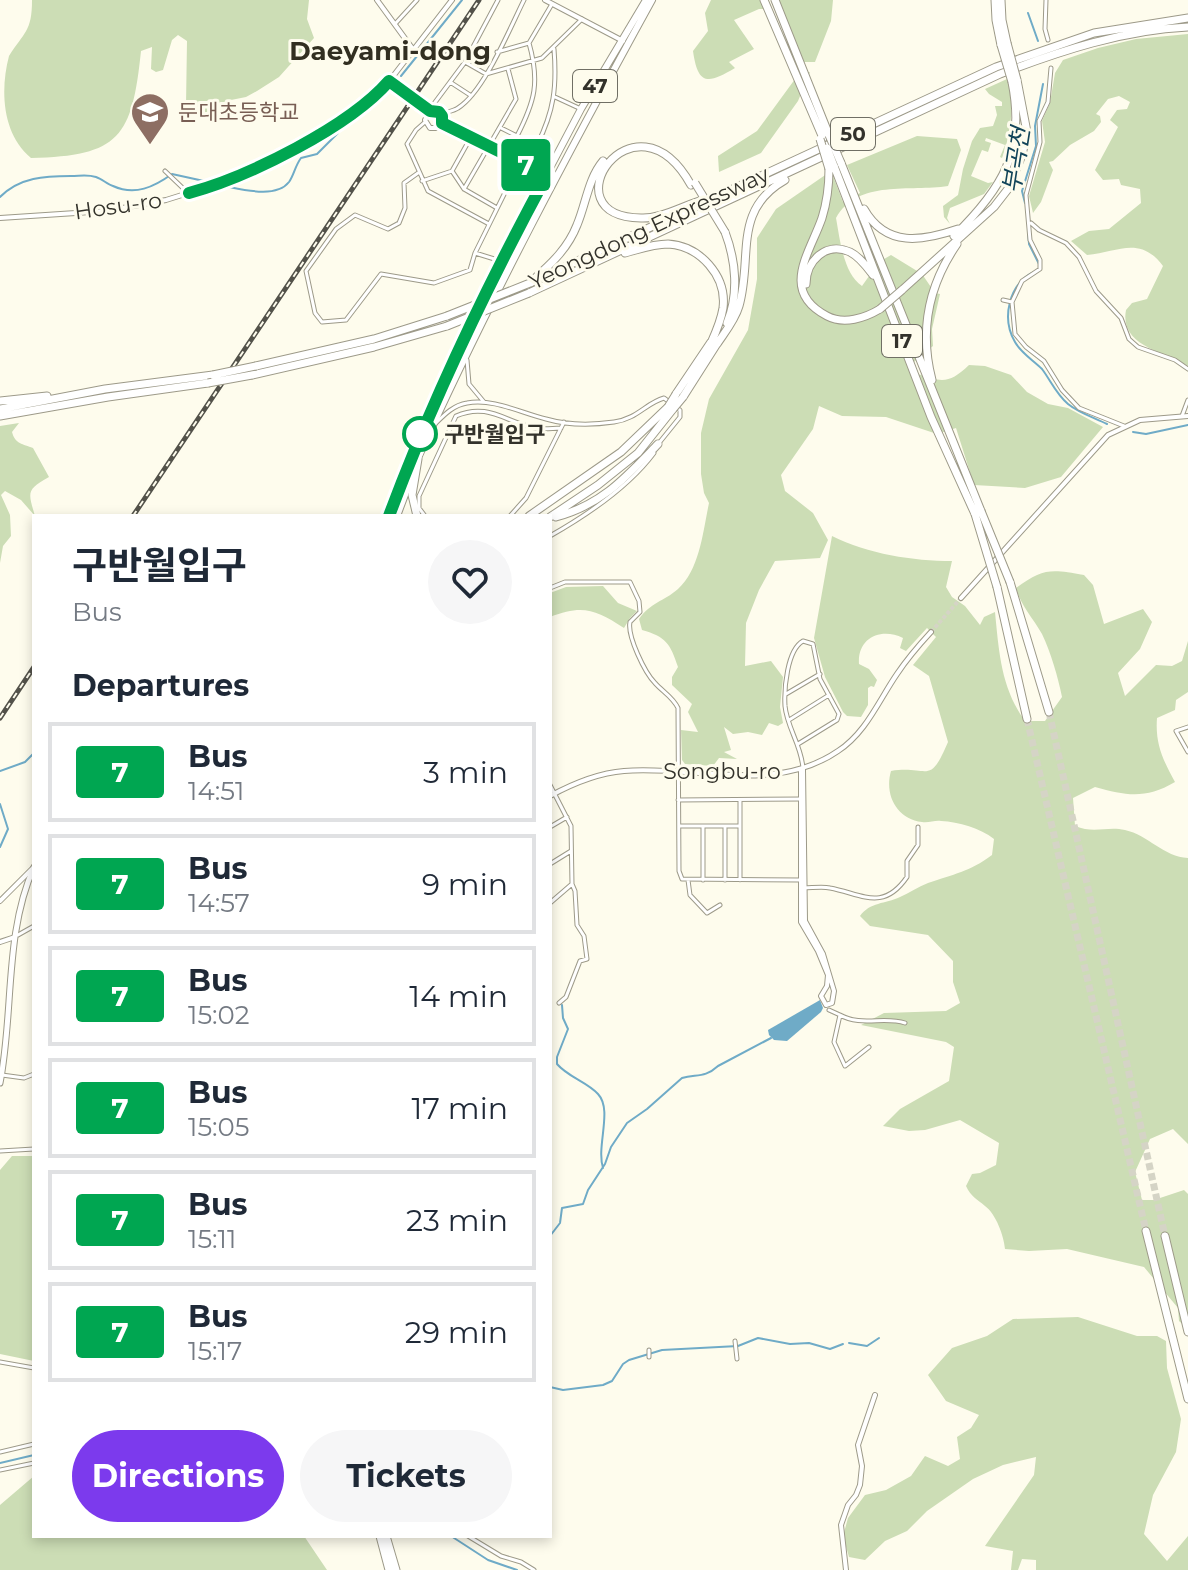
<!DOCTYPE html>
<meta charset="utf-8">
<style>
:root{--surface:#fff;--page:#f6f6f7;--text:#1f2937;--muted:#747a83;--line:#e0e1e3;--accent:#7c3aed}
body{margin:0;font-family:Montserrat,"Noto Sans KR",sans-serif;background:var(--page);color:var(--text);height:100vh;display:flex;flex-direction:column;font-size:30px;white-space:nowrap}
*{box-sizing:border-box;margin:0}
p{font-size:26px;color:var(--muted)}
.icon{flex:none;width:44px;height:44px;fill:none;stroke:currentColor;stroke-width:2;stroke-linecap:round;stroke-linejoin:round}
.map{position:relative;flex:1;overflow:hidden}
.details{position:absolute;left:32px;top:514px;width:520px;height:1024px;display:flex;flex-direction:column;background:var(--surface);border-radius:0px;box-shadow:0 4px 12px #0003}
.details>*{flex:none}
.badge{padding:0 16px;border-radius:6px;font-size:28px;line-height:52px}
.map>.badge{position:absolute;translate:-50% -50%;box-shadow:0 0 0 4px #fff}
h2{padding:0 40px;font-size:30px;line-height:72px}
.round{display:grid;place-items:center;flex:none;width:84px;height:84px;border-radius:42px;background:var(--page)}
.summary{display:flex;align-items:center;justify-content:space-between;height:136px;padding:0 40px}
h1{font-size:38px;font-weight:700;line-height:60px}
.primary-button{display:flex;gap:16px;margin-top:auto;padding:16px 40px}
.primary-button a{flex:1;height:92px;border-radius:48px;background:var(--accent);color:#fff;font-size:32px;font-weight:700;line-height:92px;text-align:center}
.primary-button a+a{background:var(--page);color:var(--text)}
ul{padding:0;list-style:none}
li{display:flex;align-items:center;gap:24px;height:100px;margin:0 16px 12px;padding:0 24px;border:4px solid var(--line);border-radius:0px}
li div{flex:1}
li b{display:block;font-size:30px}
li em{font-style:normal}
li .badge{min-width:88px;font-weight:700;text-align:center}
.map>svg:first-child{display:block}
.green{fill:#ccddb5}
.water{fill:#6fabc7}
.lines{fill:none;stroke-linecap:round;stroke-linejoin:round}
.stream{stroke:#6fabc7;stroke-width:2}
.tertiary-tunnel{stroke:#d5d4c6;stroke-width:4;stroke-dasharray:4 2;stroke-linecap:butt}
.motorway-tunnel{stroke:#d5d4c6;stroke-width:7;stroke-dasharray:7 3.5;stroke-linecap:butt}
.minor-casing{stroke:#9d9a89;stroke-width:5}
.tertiary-casing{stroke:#9d9a89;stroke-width:6}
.secondary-casing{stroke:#9d9a89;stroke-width:7}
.primary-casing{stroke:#9d9a89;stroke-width:8}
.trunk-casing{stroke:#9d9a89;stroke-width:9}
.motorway-casing{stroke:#9d9a89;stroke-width:9}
.minor{stroke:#fff;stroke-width:3}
.tertiary{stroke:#fff;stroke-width:4}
.secondary{stroke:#fff;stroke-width:5}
.primary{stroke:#fff;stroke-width:6}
.trunk{stroke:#fff;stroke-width:7}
.motorway{stroke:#fff;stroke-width:7}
.rail-casing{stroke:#53524a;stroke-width:5}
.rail{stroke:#fefced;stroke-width:2;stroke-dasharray:6;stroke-linecap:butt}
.motorway-bridge-casing{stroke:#9d9a89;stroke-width:9;stroke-linecap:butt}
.motorway-bridge{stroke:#fff;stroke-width:7}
.line-casing{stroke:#fff;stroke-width:18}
.line{stroke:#00a651;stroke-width:12}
.stop-dot{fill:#fff;stroke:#00a651;stroke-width:4}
.labels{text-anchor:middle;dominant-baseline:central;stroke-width:6;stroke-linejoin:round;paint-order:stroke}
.shield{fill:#fefced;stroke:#706f65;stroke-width:2}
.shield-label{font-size:20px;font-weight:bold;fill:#33322b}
.education-label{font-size:22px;fill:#785e54;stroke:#fefced;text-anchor:start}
.street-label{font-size:22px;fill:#33322b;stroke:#fefced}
.stop-label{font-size:22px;font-weight:bold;fill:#33322b;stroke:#fefced;text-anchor:start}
.water-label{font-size:24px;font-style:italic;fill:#13455a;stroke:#fefced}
.quarter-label{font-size:26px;font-weight:bold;fill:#322f21;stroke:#fefced}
</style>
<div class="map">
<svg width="1188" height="1570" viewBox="0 0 1188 1570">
<rect width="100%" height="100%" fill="#fefced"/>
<path class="green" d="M32 0H309L307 19 314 38 279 77 257 91 246 97 226 101 206 114 192 113 186 105 187 41 178 35 172 40 163 70 156 72 151 69 152 47 141 51C132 137 120 156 31 158 2 134 0 90 9 56 24 32 32 32 32 0Z
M711 0H761L765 9H759L734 20 754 49 729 62 735 68C708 84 698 86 693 51L708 31 705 13Z
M778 0H833L831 21 815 62H804Z
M1188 34V366C1165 352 1119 346 1126 310L1132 303 1147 299 1163 266C1140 235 1118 252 1087 255L1071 241 1089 231 1109 229 1141 203 1140 189 1121 185 1119 179 1103 180 1095 170 1118 127 1110 120 1117 110 1127 109 1130 102 1119 96 1108 99 1096 114 1100 116 1101 122 1094 131 1070 145 1053 161 1049 162 1053 170 1041 202 1033 213 1029 196 1045 142 1042 121 1050 103 1055 73 1063 60 1098 48 1136 39Z
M810 72 798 101 761 153 719 172 718 156 757 131 798 75Z
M1007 79C1015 104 1011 134 1002 158L1000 157 1005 145 986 138 985 141 991 143 988 152 982 150 971 176 988 183 993 182 984 194 950 208 947 218 950 224 944 217 943 206 958 195 963 169 972 141 980 128 993 126 997 115 995 106H1002V102L989 94 985 89Z
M917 136 957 139 961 150 948 186C910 192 858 179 836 218 840 239 843 273 862 286L879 262 891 255 922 274 935 293 940 294 932 329 933 346 914 362 918 374C943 383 950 383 969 365L985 366 1011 375 1027 392 1048 404 1068 408 1103 427 1061 477 1025 488 974 485 956 428 937 434 886 417 842 416 819 406 813 429 781 475 785 491 813 513 828 540 820 558 775 561 759 590 746 623 745 666 771 661 783 677 780 707 783 723 778 726 769 723 762 735 748 732 733 734 724 727 731 750 724 752 737 759 719 758 713 766 685 764 682 760 681 730 698 732 688 712 692 704 672 685V677L678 667C670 643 666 637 642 630L639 619C651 602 663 602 678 589 700 569 703 531 709 503L704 493 701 474V433L709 399 748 330 757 279V238L776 209 831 171 843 202 860 193 847 165Z
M19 423 12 432C15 444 23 444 33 448L49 477C26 490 28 492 35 516L21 500 5 491 1 495 10 515 11 536 3 546 0 563V426Z
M832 536C868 554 913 561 952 561L946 587 952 597 965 606 980 625 984 617 995 612C999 652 1001 688 1025 721H1045L1062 697C1058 677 1051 653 1042 634 1033 618 1021 606 1016 588 1043 568 1051 569 1084 575L1093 585 1104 624 1143 609 1152 622 1140 649 1118 673 1125 696 1156 665 1172 666 1182 661 1188 641V692L1176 700 1175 710 1157 718C1155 744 1163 760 1175 782 1146 799 1127 796 1095 787L1073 798 1075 826C1094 834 1107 826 1125 830 1148 835 1164 857 1188 858V1144L1173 1129 1150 1139 1135 1172 1142 1200H1154L1184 1190 1188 1194V1329L1179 1321 1178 1308 1144 1267 1067 1249 1029 1251 1005 1249C1004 1236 996 1214 985 1206 977 1199 971 1197 966 1186L972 1174 980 1173 996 1165 999 1143 960 1120 925 1130 909 1131 883 1126 900 1109 949 1081 954 1047 946 1042 861 1025 884 1013 946 1011 960 1003 953 982V961L928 935 870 926 860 916C870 902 885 904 900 897 909 893 918 887 928 883 954 874 969 872 992 855L994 839C980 828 959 822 941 821 935 820 929 823 922 822 897 819 884 795 891 771 929 765 929 787 948 742L929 676 913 665 936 637 927 628 906 651 900 648 903 638C881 627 857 638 859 664L869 669 877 680 874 687 871 686 868 688V705L861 717 847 716 843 712 825 677 814 638Z
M603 586 618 603 637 611 630 618 624 628C596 610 583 604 550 617V593L566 587Z
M12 1156H34V1361L0 1354V1170Z
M1078 1317 1137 1336H1157L1166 1341 1167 1368 1181 1419 1176 1452 1153 1495 1144 1534 1167 1561 1188 1536V1570H1036V1560L1022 1559 1018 1570H1011L1013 1551 985 1546 1034 1475 1036 1457 1003 1465 973 1479 927 1511 907 1531 885 1541 865 1560 849 1557 843 1536 848 1518 865 1495 886 1490 911 1476 925 1456 948 1466 960 1459 957 1437 971 1428 979 1415 946 1401 928 1375 952 1348 987 1336 1013 1319Z
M34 1476V1536H304L327 1570H0V1505Z"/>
<path class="water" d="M820 1000 823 1008 821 1012 787 1041 774 1040 769 1035 768 1030Z"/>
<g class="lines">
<path class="stream" d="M1028 13 1038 41
M401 76 462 0
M219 185C238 188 275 200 289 182 294 175 295 166 301 158L317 154 338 133
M0 197C20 177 45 176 71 176 80 176 87 174 96 177 102 179 107 184 113 186 135 196 154 187 172 174L213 183
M1025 203 1022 191 1036 146 1035 126 1043 84
M1028 229 1029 244 1039 264
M1034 272C1009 284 1001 318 1015 342 1021 353 1033 360 1042 369 1051 381 1056 394 1068 404 1079 413 1095 418 1107 424
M1133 432 1146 434 1188 425
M0 771 25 762 34 753
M0 804 8 829 0 847
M562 1005 563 1018 568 1029 557 1057V1064C568 1077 587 1082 598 1094 613 1110 596 1146 603 1168
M550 1236 560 1223 562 1208 583 1204 588 1190 605 1164 611 1147 627 1123 647 1109 682 1078C697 1074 705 1078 718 1066L771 1038
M849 1343 867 1346 879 1338
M550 1387 563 1390 603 1385 612 1381 623 1364 629 1360 662 1350 738 1346 758 1338 790 1344 809 1343 830 1349 843 1344
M0 1463 34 1455
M451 1536 488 1560 517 1570"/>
<path class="tertiary-tunnel" d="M405 92 423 104
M931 632 961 598"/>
<path class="motorway-tunnel" d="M1049 712 1165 1236
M1027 719 1146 1231"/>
<g class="minor-casing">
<path id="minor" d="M1046 0 1045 29 1048 40
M395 24 417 0
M497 52 529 43 552 4
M465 62 486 74 542 58 582 19
M1051 68 1048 102 1039 121 1040 142 1026 195 1030 240 1040 260V269L1022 281 1012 302 1015 334 1026 347 1044 361 1062 390 1079 408 1124 426
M450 82 470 95
M555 97 581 109
M430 109 465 62 498 0
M441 114C446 112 454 111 458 108 484 92 510 28 524 0
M425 122 416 130 407 144 428 191 489 224
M501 128 517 136C535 101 540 82 529 43
M517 136 530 142
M165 171 188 193
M452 171 464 189
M418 173 404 183 405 208 399 223 388 229 355 215 336 229 306 271 315 313 322 322 346 320 381 274 434 283 470 270 475 253 530 142 537 145C554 111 557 87 554 49
M422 181 452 171 471 137
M497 208 464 189 516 99 508 69
M1031 223 1039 230 1066 243 1079 257 1096 291 1121 318 1129 339 1138 347 1175 360 1188 369
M475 253 501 261
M1003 300 1012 302
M467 360 469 384 484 402
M1182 416 1188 400
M436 423C445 414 454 405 467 403 493 398 521 413 546 419 567 425 593 425 614 422 637 419 646 403 664 398L668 401
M659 443 680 417V410L677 408
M425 516 419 508V496L456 416C488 402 505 422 535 428 543 430 553 428 561 428
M510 516 526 498 564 422
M550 536C587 515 628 488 654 453
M550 588 565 582H630L639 601 640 612 630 622C627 636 645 673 655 683 663 692 673 697 678 708L679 871 682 879 800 880
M786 694 820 674
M789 720 829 695
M1188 727 1176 731 1188 752
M798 744 837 720 839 714 820 679 813 644 803 641C787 650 784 689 785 706 787 728 802 746 803 769
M550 785 571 826 572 884 550 903
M678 800 803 799
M740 800V880
M679 826H739
M550 827 567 817
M725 828V880
M550 864 571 851
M688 880 690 895 707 913 720 905
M703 880V826
M804 888C812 888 822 886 830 888 862 894 883 912 907 877V861L918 845V827
M18 935 34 926
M559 1003 566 997 580 961 587 959 584 936 577 925 575 891 572 884
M829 1010 840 1015 834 1042 845 1066 869 1047
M840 1015C861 1027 884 1016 905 1023
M2 1075 24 1078 34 1074
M0 1151 34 1149
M735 1341 737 1359
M649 1350V1357
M0 1362 34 1368
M0 1452 34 1444
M0 1470 34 1463
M468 1536 501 1556 521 1562 534 1570"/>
</g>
<g class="tertiary-casing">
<path id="tertiary" d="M377 0 412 48
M545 0 623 41
M389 81 405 92
M423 104 430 111 441 114 442 123
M430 111 425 120 430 128H436L442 123 555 178
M0 218 106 211 166 200 230 180 309 140 356 112 387 84 452 0
M961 598 1108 435 1140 420 1188 416
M801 769V922L818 951 828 975 827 986 821 996 826 1005 832 1003 834 991 823 954 805 921 803 769
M550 796C572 784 599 773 624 771 696 765 774 795 838 751 866 733 879 700 897 674 907 659 919 645 931 632
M0 901 32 869
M0 942 15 937
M846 1570 841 1525 848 1505 856 1495 860 1485 862 1466 858 1445 875 1395"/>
</g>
<g class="secondary-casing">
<path id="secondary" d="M0 1083C14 1012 4 934 34 867"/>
</g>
<g class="primary-casing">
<path id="primary" d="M417 460C488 303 569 151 652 0
M389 516 425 423 501 261 581 109 646 0
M397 516 414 471"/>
</g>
<g class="trunk-casing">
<path id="trunk" d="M380 1536 389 1570
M386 1536 396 1570"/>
</g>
<g class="motorway-casing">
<path id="motorway" d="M764 0 823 138
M775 0 829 135
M995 0 996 20 1001 45
M1001 0 1002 20 1007 43
M841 163 981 511
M834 166 931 417 975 514
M829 169C829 186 827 202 822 218 810 253 779 291 827 316 844 325 865 318 880 309
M691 185C634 83 545 217 641 218 663 219 685 204 707 199
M864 209C886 248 923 241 958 229
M725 232C736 261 739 294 727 323
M954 236C1002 189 1026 151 1012 82
M625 253C640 249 653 244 668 244 700 246 727 276 723 308 721 321 716 332 711 343
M534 279C552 263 568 248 577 225 586 204 588 179 603 161
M530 283 996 67 1094 33 1188 18
M806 284C806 261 826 241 850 252 860 257 867 267 873 275
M902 290 994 207 1008 189 1022 155 1027 132 1017 80
M529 293 1000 74C1060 51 1123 30 1188 27
M717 344C725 332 735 320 739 306 753 258 732 210 785 180
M256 366 374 339 447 316
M252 375 374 347 447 326
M932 380C919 330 928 286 957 244
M676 394 711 342
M683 397 718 342
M0 401 47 396
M0 409 105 389 213 375
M0 416 108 397 208 383
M417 516 412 495 418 459
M529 516 621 452 668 407
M550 517 598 485 638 453 673 409
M556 517C603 504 625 478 658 444
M1010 582 1049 712
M997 587 1027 719
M1146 1231 1188 1399
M1165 1236 1188 1332"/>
</g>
<use href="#minor" class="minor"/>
<use href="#tertiary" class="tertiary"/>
<use href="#secondary" class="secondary"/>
<use href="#primary" class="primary"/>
<use href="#trunk" class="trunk"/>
<use href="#motorway" class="motorway"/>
<g class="rail-casing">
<path id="rail" d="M133 516 479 0
M0 718 34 667"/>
</g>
<use href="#rail" class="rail"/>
<g class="motorway-bridge-casing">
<path id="motorway-bridge" d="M1007 43 1017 80
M1001 45 1012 82
M829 135 841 163
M820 139 829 169
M827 148 834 166
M695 183 725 232
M880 309 902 290
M447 316 530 283
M447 326 529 293
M213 375 256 366
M208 383 252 375
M668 407 676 394
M673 409 683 397
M981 511 1010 582
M975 514 997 587"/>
</g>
<use href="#motorway-bridge" class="motorway-bridge"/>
</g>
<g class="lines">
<g class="line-casing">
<path id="line" d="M189 193C248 177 349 127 389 81L430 111 439 112 442 116V123L547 175C487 286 433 398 389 516"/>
</g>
<use href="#line" class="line"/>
</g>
<defs>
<g id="school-pin" transform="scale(2)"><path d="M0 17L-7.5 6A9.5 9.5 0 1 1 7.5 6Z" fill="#8d6e63" stroke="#fefced"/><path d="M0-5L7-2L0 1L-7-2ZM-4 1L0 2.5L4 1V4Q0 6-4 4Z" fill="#fff"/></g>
</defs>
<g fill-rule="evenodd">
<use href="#school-pin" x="150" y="112"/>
</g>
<circle class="stop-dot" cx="420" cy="434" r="16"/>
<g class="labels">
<g class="shield">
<rect x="573" y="70" width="44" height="32" rx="6"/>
<rect x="831" y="118" width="44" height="32" rx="6"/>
<rect x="882" y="325" width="40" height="32" rx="6"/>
</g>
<g class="shield-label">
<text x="595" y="86">47</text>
<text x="853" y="134">50</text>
<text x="902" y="341">17</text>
</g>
<g class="education-label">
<text x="178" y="112">둔대초등학교</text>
</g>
<g class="street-label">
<text transform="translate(118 206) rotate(-8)">Hosu-ro</text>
<text transform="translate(649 228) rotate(-25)">Yeongdong Expressway</text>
<text x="722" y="771">Songbu-ro</text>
</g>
<g class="stop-label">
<text x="444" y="434">구반월입구</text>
</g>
<g class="water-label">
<text transform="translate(1016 160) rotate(-81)">부곡천</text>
</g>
<g class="quarter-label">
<text x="390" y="51">Daeyami-dong</text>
</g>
</g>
</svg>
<b class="badge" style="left:526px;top:165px;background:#00a651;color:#fff">7</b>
<section class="details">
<div class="summary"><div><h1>구반월입구</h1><p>Bus</p></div><a class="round"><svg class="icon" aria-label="heart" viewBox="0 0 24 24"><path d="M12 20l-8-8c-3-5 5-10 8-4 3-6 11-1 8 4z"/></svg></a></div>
<h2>Departures</h2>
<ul>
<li><span class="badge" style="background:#00a651;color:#fff">7</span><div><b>Bus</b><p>14:51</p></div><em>3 min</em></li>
<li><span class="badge" style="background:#00a651;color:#fff">7</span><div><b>Bus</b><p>14:57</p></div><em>9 min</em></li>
<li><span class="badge" style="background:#00a651;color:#fff">7</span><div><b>Bus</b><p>15:02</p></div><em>14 min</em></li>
<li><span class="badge" style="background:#00a651;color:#fff">7</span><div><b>Bus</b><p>15:05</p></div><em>17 min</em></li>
<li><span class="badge" style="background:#00a651;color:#fff">7</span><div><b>Bus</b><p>15:11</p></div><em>23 min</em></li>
<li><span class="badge" style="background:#00a651;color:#fff">7</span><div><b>Bus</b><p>15:17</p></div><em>29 min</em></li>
</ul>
<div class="primary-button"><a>Directions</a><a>Tickets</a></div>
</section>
</div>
